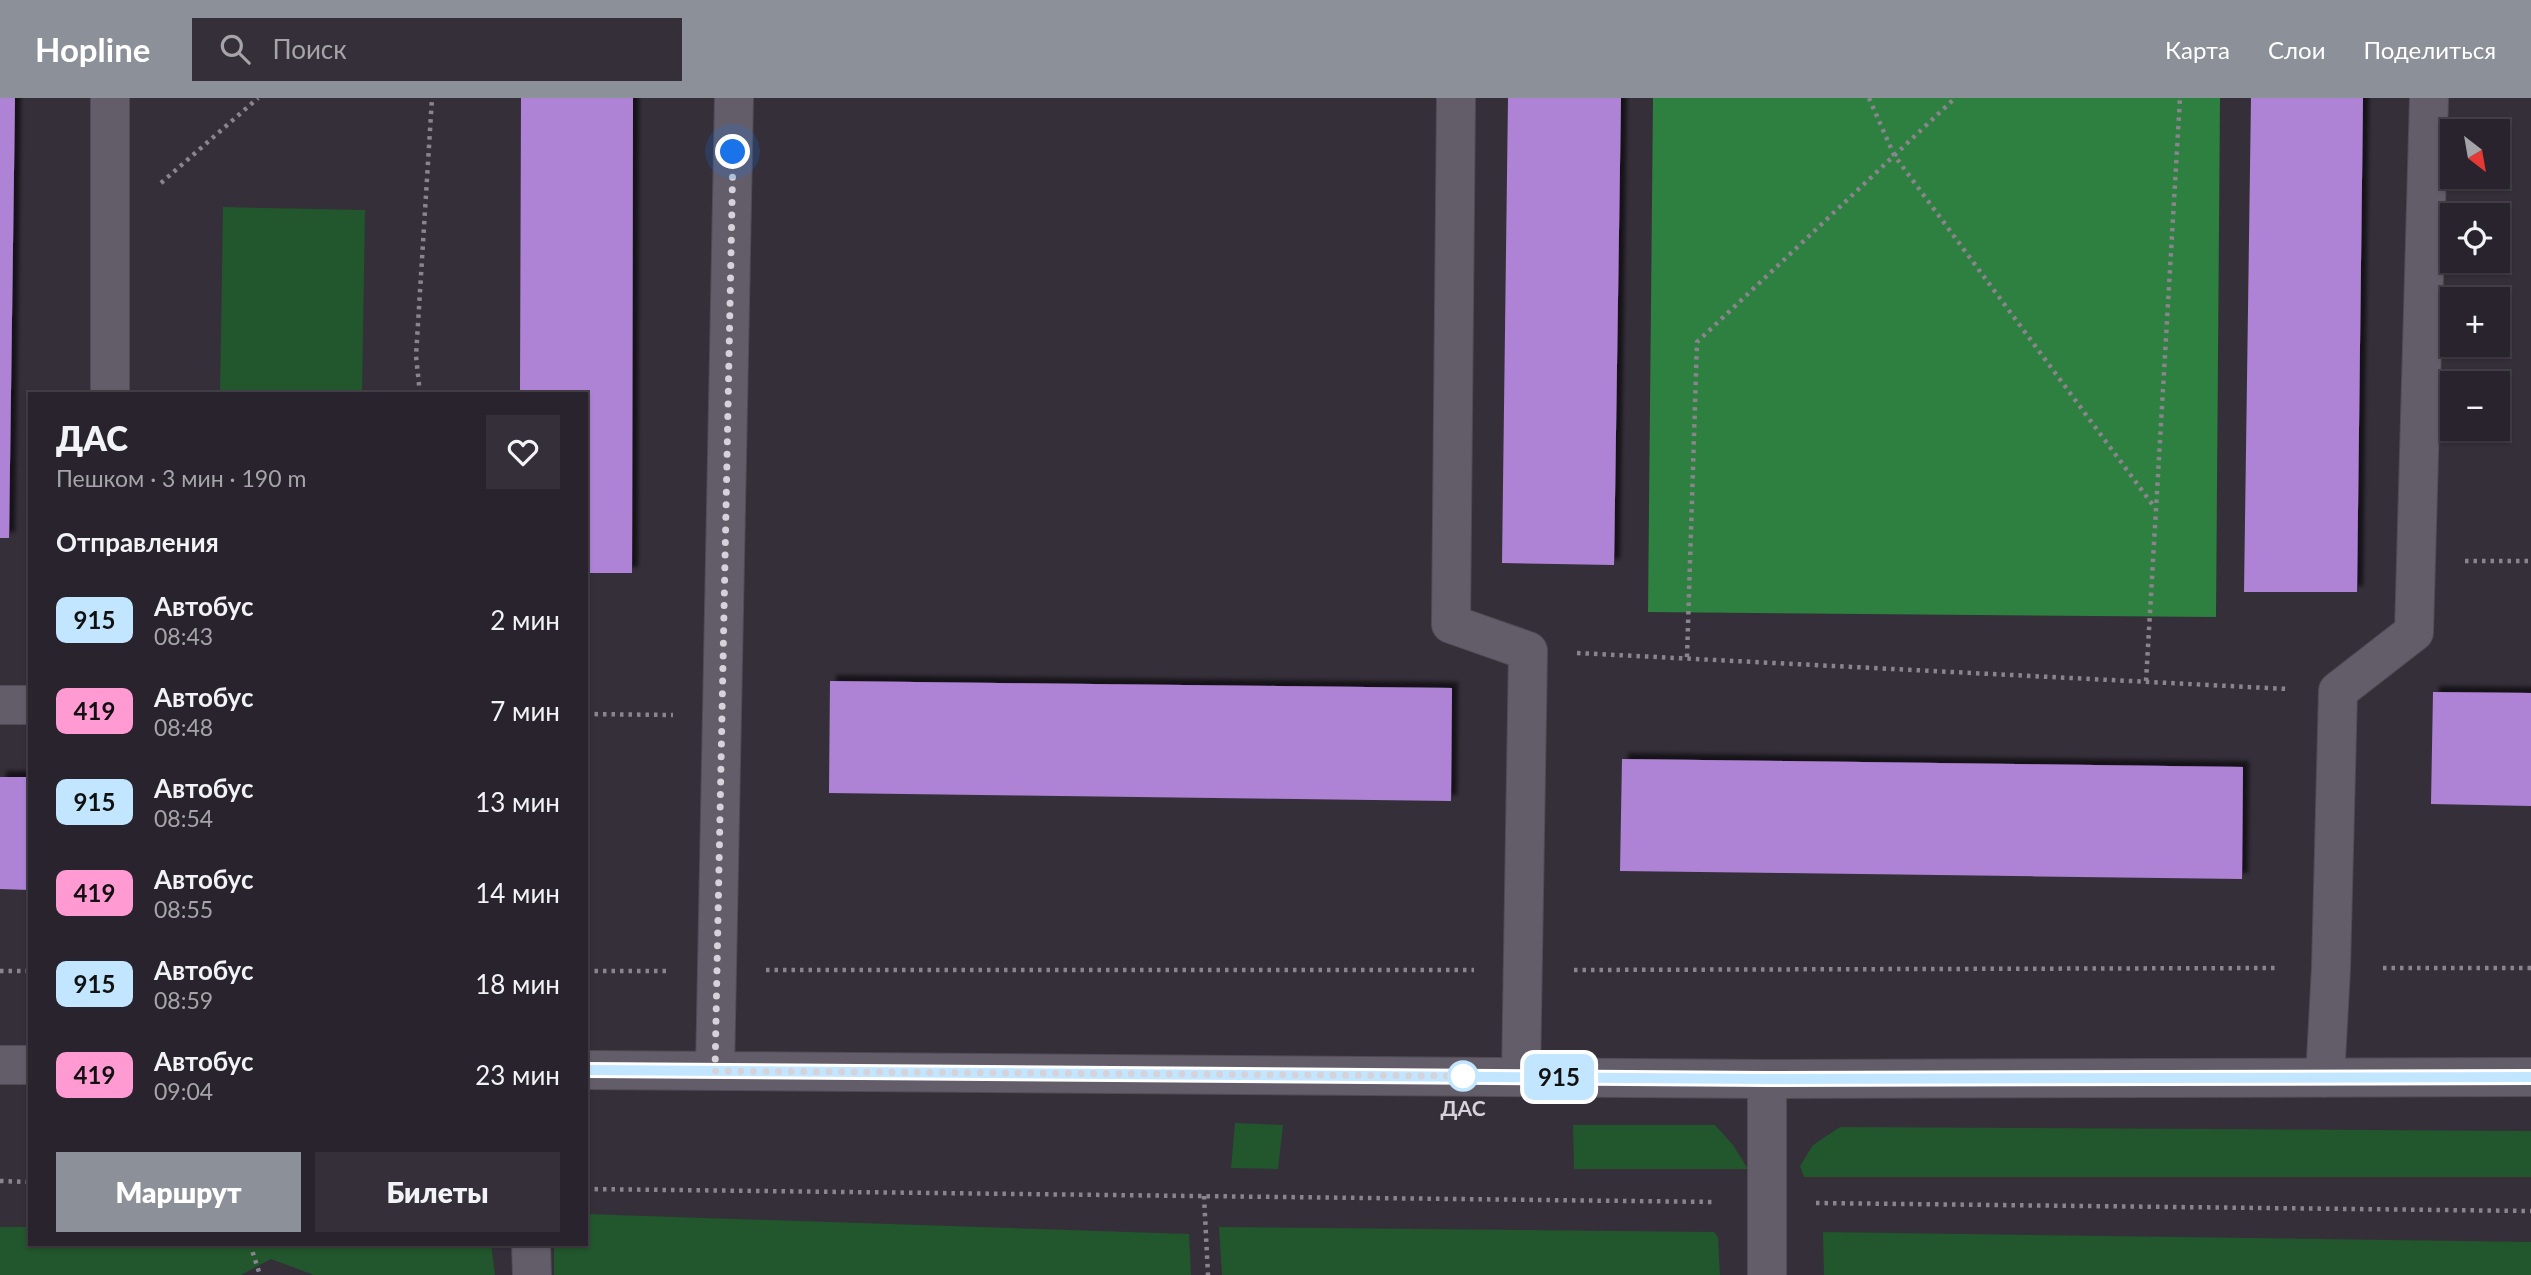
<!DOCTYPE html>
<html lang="ru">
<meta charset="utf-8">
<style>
:root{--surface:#28232c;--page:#342f38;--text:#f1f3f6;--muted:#a5a4a9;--line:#444048;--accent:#8c9099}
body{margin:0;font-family:Lato,sans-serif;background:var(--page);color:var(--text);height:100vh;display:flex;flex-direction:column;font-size:26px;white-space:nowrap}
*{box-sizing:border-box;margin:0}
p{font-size:23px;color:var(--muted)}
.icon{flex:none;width:38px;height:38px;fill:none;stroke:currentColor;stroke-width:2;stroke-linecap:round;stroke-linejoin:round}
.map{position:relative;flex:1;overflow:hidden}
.sheet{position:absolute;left:28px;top:294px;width:560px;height:854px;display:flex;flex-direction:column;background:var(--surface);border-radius:0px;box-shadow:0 2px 5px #0004,0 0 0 2px var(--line)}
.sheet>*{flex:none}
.badge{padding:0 14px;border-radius:10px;font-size:24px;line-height:46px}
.needle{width:46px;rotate:149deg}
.tools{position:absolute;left:2440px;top:21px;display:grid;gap:14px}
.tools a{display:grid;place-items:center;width:70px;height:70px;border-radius:0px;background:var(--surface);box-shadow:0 2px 5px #0004,0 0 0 2px var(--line);font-size:35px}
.you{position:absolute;width:35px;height:35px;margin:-18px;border:5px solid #fff;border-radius:50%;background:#1a73e8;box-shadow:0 0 0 10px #1a73e833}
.map>.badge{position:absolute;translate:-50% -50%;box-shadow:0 0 0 4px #fff}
h2{padding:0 28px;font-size:26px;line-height:63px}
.round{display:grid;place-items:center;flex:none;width:74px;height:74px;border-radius:0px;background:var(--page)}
.head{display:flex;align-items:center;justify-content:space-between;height:119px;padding:0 28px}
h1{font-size:33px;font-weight:800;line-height:52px}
.button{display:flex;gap:14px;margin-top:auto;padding:14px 28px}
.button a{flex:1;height:80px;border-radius:0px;background:var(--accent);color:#fff;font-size:28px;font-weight:800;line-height:80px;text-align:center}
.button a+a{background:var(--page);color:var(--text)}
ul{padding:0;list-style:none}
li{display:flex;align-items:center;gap:21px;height:91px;padding:0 28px}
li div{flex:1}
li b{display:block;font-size:26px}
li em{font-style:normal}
li .badge{min-width:77px;font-weight:700;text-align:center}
header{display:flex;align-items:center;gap:42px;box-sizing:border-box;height:98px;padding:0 35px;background:var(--accent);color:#fff}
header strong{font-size:33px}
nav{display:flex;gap:38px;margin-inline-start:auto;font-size:24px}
.search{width:490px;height:63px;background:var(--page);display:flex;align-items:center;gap:18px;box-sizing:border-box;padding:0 24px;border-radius:0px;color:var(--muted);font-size:26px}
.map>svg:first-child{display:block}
.green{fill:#22562c}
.forest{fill:#2d803f}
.building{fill:#ae83d6;filter:url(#shadow)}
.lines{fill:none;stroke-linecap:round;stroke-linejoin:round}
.minor-casing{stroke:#504b55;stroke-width:40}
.path{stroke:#89848d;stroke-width:4.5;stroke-dasharray:3.5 5;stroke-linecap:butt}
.minor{stroke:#635d69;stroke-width:38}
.line-casing{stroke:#fff;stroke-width:16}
.line{stroke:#c2e6ff;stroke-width:10}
.walk{stroke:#d5d2d9;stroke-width:7;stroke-dasharray:0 12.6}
.stop-dot{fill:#fff;stroke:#c2e6ff;stroke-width:3.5}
.labels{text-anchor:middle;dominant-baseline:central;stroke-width:7;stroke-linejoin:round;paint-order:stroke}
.stop-label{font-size:21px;font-weight:bold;fill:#d5d2d9;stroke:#352f3a}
</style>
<header>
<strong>Hopline</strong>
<div class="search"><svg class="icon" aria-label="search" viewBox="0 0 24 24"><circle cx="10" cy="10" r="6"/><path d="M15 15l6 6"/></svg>Поиск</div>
<nav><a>Карта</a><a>Слои</a><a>Поделиться</a></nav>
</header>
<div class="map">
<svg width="2531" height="1177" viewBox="0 0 2531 1177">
<defs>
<filter id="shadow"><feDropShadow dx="6" dy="-6" stdDeviation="2" flood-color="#0009"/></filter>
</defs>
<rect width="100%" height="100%" fill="#352f3a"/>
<path class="green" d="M223 109 365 112 362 296H220Z
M1235 1025 1283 1027 1278 1071 1231 1070Z
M1573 1027H1715L1733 1047 1748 1071H1574Z
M1840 1029 2531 1033V1079H1804L1800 1068 1813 1047Z
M586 1116 1189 1136 1191 1177H554V1146H586Z
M0 1129H30V1146H491L495 1177H314L271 1161 241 1177H0Z
M1219 1129 1714 1134 1718 1139 1720 1177H1222Z
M1823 1134 2531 1144V1177H1824Z"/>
<path class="forest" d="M1653 0H2220L2216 519 1648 514Z"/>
<path class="building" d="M0 0H15L9 440H0Z
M521 0H633L632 475H586V296H520Z
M1508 0H1621L1614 467 1502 465Z
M2251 0H2363L2357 494H2244Z
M830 583 1452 590 1451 703 829 695Z
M2433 594 2531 595V708L2431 706Z
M1622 661 2243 669 2242 781 1620 773Z
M0 679H30V792L0 791Z"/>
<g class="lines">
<g class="minor-casing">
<path id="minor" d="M1456 0 1451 526 1528 553 1521 979
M110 296V0
M0 607H30
M0 967H30
M586 972 1767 981 2531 979
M715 973 734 0
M2325 980 2331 870 2338 593 2414 534 2429 0
M1767 981V1177
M531 1146 532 1177"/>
</g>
<path class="path" d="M1869 0 1894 57 2155 410
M161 85 258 0
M420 296 416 258 432 0
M2465 463H2531
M1577 555 2288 591
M1687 559 1697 244 1955 0
M2146 583 2180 0
M586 616 673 617
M2383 870H2531
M766 872H1474
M1574 872 2279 870
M0 873H30
M586 873H666
M0 1083 30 1084
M586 1091 1716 1104
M1204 1098 1208 1177
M1816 1105 2531 1113
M250 1146 260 1177"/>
<use href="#minor" class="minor"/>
</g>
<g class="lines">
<g class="line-casing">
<path id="line" d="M586 972 1767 981 2531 979"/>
</g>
<use href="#line" class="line"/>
<path class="walk" d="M733 54 715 973 1463 978"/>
</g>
<circle class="stop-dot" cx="1463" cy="978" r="14"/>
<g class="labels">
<g class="stop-label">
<text x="1463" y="1009">ДАС</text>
</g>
</g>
</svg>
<div class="tools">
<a><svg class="needle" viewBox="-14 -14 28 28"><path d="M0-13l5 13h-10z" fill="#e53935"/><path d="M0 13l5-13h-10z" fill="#a5a4a9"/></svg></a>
<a><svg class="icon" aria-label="locate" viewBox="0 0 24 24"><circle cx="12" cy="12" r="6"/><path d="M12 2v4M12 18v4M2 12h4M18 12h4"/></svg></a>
<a>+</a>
<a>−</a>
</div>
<div class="you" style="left:733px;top:54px"></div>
<b class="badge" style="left:1559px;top:979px;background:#c2e6ff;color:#111">915</b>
<section class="sheet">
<div class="head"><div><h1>ДАС</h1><p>Пешком · 3 мин · 190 m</p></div><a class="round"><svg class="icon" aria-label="heart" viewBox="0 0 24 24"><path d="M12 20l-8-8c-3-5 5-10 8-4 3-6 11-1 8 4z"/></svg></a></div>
<h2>Отправления</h2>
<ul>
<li><span class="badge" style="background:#c2e6ff;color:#111">915</span><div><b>Автобус</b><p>08:43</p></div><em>2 мин</em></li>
<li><span class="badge" style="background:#ff9ad2;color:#111">419</span><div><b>Автобус</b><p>08:48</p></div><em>7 мин</em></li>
<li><span class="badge" style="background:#c2e6ff;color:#111">915</span><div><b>Автобус</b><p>08:54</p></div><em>13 мин</em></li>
<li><span class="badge" style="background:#ff9ad2;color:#111">419</span><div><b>Автобус</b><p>08:55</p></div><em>14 мин</em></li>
<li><span class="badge" style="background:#c2e6ff;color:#111">915</span><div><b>Автобус</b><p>08:59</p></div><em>18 мин</em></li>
<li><span class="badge" style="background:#ff9ad2;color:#111">419</span><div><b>Автобус</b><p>09:04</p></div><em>23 мин</em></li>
</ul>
<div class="button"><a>Маршрут</a><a>Билеты</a></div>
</section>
</div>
